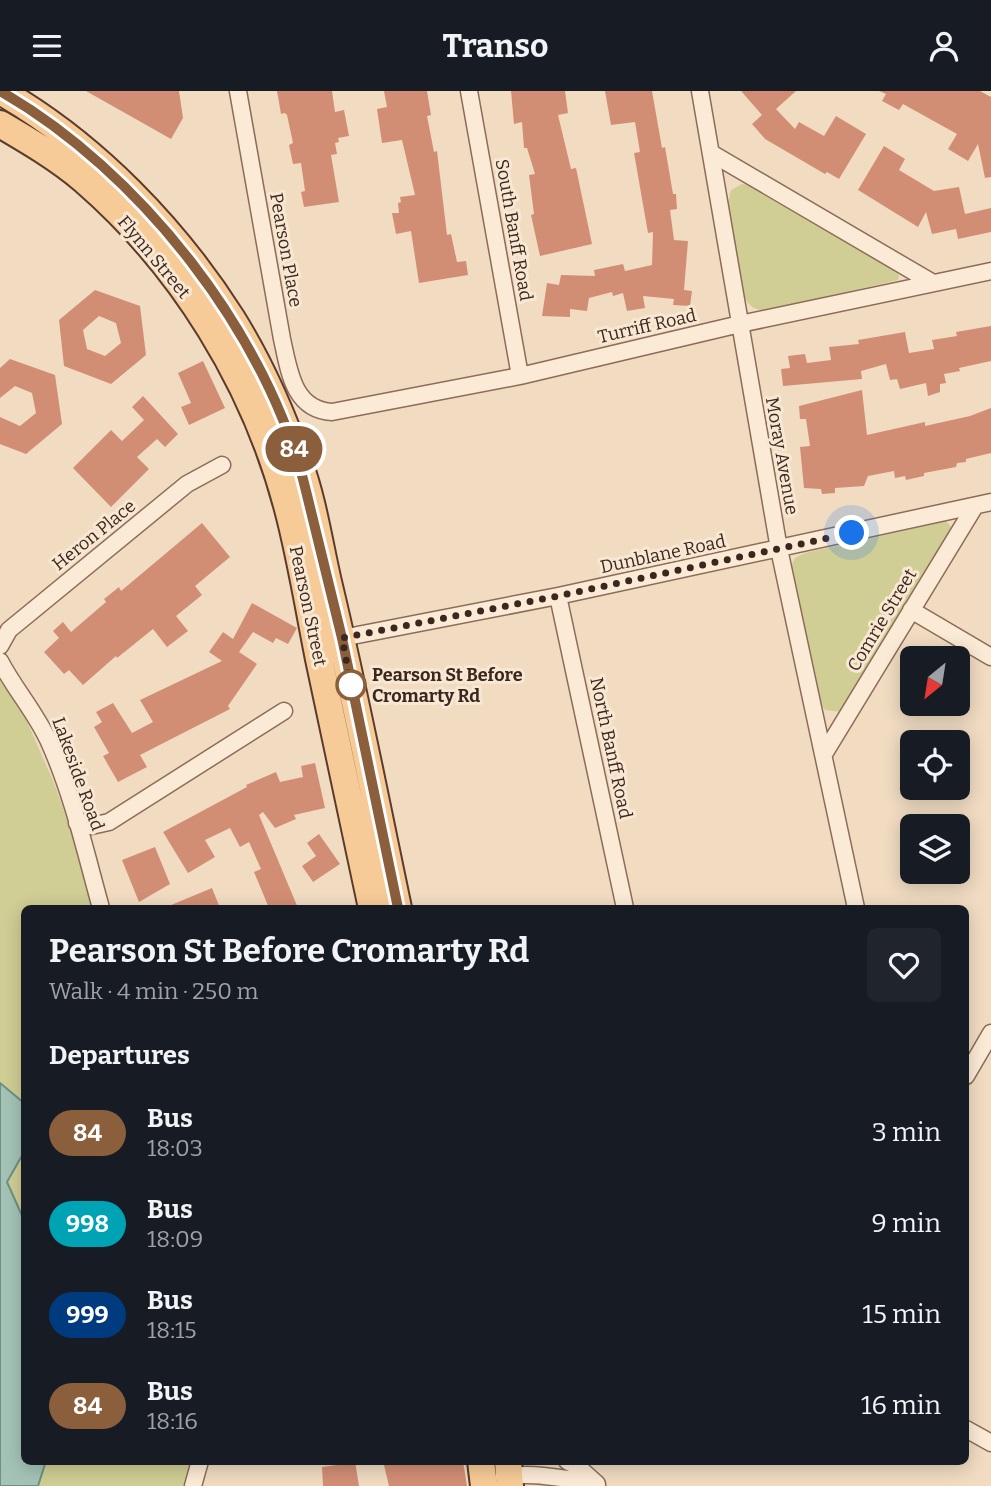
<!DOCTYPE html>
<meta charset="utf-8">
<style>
:root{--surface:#171b24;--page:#20242c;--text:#f1f3f6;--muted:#9ea1a6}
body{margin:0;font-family:Bitter,serif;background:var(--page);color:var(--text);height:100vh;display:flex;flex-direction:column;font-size:26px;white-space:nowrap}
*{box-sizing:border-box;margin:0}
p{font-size:23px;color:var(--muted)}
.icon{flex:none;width:38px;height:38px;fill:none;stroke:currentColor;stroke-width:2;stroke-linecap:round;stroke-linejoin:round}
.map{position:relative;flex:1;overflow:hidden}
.side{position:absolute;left:21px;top:814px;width:948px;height:560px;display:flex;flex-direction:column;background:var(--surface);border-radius:10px;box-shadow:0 4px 18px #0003}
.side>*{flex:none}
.badge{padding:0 14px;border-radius:23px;font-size:24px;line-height:46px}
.needle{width:46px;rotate:210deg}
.buttons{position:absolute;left:900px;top:555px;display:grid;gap:14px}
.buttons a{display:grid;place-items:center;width:70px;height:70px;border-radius:10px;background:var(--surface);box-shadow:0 4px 18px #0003;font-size:35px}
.you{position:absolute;width:35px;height:35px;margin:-18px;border:5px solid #fff;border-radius:50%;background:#1a73e8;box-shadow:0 0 0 10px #1a73e833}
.map>.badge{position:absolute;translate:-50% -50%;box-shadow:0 0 0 4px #fff}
h2{padding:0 28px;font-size:26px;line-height:63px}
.round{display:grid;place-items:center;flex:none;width:74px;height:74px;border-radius:10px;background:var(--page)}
.head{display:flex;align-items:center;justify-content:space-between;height:119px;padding:0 28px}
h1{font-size:33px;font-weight:700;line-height:52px}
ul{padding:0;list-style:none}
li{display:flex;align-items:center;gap:21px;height:91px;padding:0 28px}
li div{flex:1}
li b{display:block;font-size:26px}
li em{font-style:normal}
li .badge{min-width:77px;font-weight:700;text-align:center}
header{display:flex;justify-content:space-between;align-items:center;height:91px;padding:0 28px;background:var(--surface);font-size:32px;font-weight:700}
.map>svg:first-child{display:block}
.green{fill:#d0ce95}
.water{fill:#a4c3b6;stroke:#6b9282;stroke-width:2}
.building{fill:#d28e75;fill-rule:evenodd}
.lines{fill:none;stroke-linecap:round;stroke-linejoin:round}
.street-casing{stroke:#8c6c58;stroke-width:19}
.primary-casing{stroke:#5a3b2c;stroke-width:30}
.street{stroke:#fbead6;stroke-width:16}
.primary{stroke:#f7cb97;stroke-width:26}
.line-casing{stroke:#fff;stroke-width:16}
.line{stroke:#8b5e3c;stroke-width:10}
.walk{stroke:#3b271d;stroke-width:7;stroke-dasharray:0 12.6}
.stop-dot{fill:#fff;stroke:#8b5e3c;stroke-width:3.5}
.labels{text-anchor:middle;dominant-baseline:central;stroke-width:6;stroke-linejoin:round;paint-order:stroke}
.street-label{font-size:18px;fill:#3b271d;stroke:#f8e7d2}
.stop-label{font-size:18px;font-weight:bold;fill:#3b271d;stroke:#f8e7d2;text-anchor:start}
</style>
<header><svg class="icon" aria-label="menu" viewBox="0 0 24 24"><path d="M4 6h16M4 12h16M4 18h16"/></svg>Transo<svg class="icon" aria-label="person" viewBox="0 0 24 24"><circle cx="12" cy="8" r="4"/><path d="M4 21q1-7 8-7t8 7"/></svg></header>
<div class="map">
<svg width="991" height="1395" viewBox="0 0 991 1395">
<rect width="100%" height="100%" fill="#f1dcc2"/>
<path class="green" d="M742 93 749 94 895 180 899 184 898 189 768 219C755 220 747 215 743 202L728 112 731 99Z
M946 430 952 436 842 621 825 619 819 610 791 475 795 467 805 462Z
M0 590 22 619 54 692 99 817H24V1370H193L185 1395H0Z"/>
<path class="water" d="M0 992 24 1012V1061L7 1091 24 1129V1370H46L38 1395H0Z"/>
<path class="building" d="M86 0H179L183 27 171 48Z
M277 0H332L335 21 344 19 349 45 338 47 339 51 335 52 337 63 331 64 339 111 304 116 301 101 305 100 301 72 293 73 289 54 293 52 287 24 285 22 281 23Z
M384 0H427L431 24 427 25 434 61 437 60 447 144 451 143 457 171 466 170 468 184 419 192 411 140 396 143 392 122H399L398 112 401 111 400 106 415 104 402 49 382 52 377 18 387 16Z
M511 0H565L568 22 558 24 571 78 576 77 592 153 540 165 531 124 534 123 529 84 535 83 527 57H524L522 31 514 33Z
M605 0H652L662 57 665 56 673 103H676L677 118 670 119 674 149 688 150 684 199 692 200 690 215 673 214 674 208 643 205 645 217 627 220 623 202 613 205 612 201 589 207 587 220 570 218V226L542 225 547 192 559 194 561 184 595 185 594 179 623 173 625 180 652 174 653 141 648 142 634 62 640 61 635 31 611 34Z
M741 0H796L776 18 795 38 799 31 824 45 836 25 866 43 839 88 827 81 825 83 765 48 752 33 762 24Z
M879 0H980L991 6V86L985 87 978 53 968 70 948 58 957 43 903 13 899 19 882 10 886 3Z
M884 55 905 68 899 79 934 100 959 96 965 123 991 117V141L958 148 956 138 932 143 926 121 918 136 858 99Z
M95 199 140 215 146 264 111 293 64 275 59 229ZM99 225 116 232 121 252 105 265 87 258 83 239Z
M991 235V270L959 277 960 280 944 283 946 292 940 293V301L928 305 926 292 900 298 897 288 890 289 886 273 861 280 862 288 783 295 781 278 790 277 788 265 805 263 807 272 831 269 829 256 859 253 858 249 905 241 909 262 934 258 932 249 957 245 956 241Z
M10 268 55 284 62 333 26 363 0 353V326L20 335 36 322 32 302 15 295 0 307V277Z
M203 270 225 317 189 334 181 316 191 312 178 282Z
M862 299 867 344 925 331V335L970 325 991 317V362L966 368V371L957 372 956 376 924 382V385L906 389 905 385 895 387 894 380 868 385 864 395 835 397V402L822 403 821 398 804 397 800 356 810 355 806 328H800L799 315Z
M143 305 178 343 165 356 157 348 137 366 149 378 111 416 73 377 111 339 122 350 144 329 132 316Z
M202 432 230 466 195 495 202 504 176 525 188 540 167 556 153 538 117 567 116 565 83 594 69 579 64 583 44 561 59 547 53 540 63 531 71 541 106 511 104 508 119 496 121 500Z
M252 512 297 537 288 553 276 547 273 552 253 541 239 561 257 573 228 615 230 618 140 664 147 676 118 691 103 665 109 662 94 636 102 631 96 621 113 612 132 642 153 631 140 609 222 570 209 561 223 541 233 548Z
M315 672 325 717 294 724 296 728 275 737 263 721 259 724 298 817H269L254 781 261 778 249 751 240 756 230 737 205 749 215 766 188 782 163 741 247 696 246 694 276 681 280 691 303 686 301 675Z
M319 743 340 773 313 791 302 775 316 765 307 752Z
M155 756 170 793 139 811 122 769Z
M212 797 220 817H164Z
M344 1370H355L359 1395H323L322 1376 344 1373Z
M383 1370H463L467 1395H389Z"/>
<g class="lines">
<g class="street-casing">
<path id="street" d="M238 0 282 248C289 279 293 319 332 321L520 285 740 233 991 180
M469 0 520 285
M700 0 779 458 856 817
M711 62 933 192
M558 505 625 817
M911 519 991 566
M342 547 558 505 991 411
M0 555 9 539 187 393 222 374
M0 570C15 599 37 623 50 653 73 705 86 763 101 817
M824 663 975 415
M77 732 91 735 109 731 284 620
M966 985 991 942
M966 1338 991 1352
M567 1370 577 1375 597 1393
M504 1386C535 1380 564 1389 595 1391
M193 1395 200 1370"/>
</g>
<g class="primary-casing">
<path id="primary" d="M0 0C93 53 175 138 232 228 260 273 282 323 299 372 313 410 319 452 328 491 354 599 375 708 398 817
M0 33C29 50 58 67 84 89 182 174 255 292 288 418 301 467 309 518 319 568 337 651 355 734 372 817
M481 1370 484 1395
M508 1370 510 1395"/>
</g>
<use href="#street" class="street"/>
<use href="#primary" class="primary"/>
</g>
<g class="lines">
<g class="line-casing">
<path id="line" d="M0 0C139 79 269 244 306 400L342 547 398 817"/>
</g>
<use href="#line" class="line"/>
<path class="walk" d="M351 594 342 547 558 505 852 442"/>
</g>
<circle class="stop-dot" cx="351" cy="594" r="14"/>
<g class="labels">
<g class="street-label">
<text transform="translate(514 139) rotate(80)">South Banff Road</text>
<text transform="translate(286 159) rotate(80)">Pearson Place</text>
<text transform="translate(154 166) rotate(50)">Flynn Street</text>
<text transform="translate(647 235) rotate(-13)">Turriff Road</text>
<text transform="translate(782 365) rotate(80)">Moray Avenue</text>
<text transform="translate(94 444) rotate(-39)">Heron Place</text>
<text transform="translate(663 463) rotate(-12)">Dunblane Road</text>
<text transform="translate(308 515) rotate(78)">Pearson Street</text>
<text transform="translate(882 529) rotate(-59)">Comrie Street</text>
<text transform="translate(611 657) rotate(78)">North Banff Road</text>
<text transform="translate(78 683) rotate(70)">Lakeside Road</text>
</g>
<g class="stop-label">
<text x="372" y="584">Pearson St Before<tspan x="372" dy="21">Cromarty Rd</tspan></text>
</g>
</g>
</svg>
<div class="buttons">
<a><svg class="needle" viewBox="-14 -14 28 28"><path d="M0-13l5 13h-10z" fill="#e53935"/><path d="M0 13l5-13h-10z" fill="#9ea1a6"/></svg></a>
<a><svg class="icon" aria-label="locate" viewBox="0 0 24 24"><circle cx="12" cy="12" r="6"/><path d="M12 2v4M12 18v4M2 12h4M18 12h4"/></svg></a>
<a><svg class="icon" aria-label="layers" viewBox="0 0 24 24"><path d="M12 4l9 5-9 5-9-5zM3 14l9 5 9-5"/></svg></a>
</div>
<div class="you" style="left:852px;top:442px"></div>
<b class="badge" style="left:294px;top:358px;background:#8b5e3c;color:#fff">84</b>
<section class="side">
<div class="head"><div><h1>Pearson St Before Cromarty Rd</h1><p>Walk · 4 min · 250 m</p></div><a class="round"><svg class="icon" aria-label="heart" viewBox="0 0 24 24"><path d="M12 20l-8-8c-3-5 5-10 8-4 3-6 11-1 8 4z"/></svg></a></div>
<h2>Departures</h2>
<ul>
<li><span class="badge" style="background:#8b5e3c;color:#fff">84</span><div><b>Bus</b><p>18:03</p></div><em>3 min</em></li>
<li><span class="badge" style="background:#00a3b4;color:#fff">998</span><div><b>Bus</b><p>18:09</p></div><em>9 min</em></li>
<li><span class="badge" style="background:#003b80;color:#fff">999</span><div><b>Bus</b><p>18:15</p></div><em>15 min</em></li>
<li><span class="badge" style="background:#8b5e3c;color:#fff">84</span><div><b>Bus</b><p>18:16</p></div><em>16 min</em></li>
</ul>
</section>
</div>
